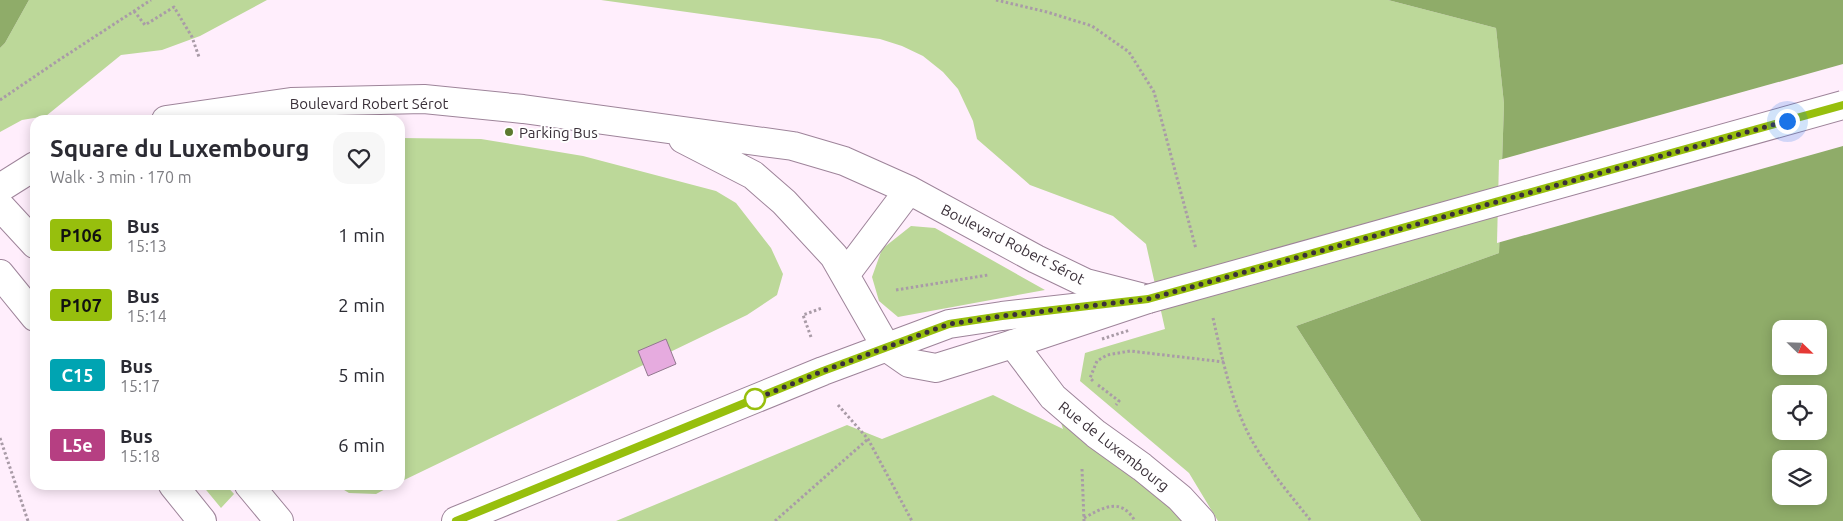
<!DOCTYPE html>
<meta charset="utf-8">
<style>
:root{--surface:#fff;--page:#f7f7f7;--text:#2b2b33;--muted:#7c7c81}
body{margin:0;font-family:Ubuntu,sans-serif;background:var(--page);color:var(--text);height:100vh;display:flex;flex-direction:column;font-size:19px;white-space:nowrap}
*{box-sizing:border-box;margin:0}
p{font-size:16px;color:var(--muted)}
.icon{flex:none;width:28px;height:28px;fill:none;stroke:currentColor;stroke-width:2;stroke-linecap:round;stroke-linejoin:round}
.map{position:relative;flex:1;overflow:hidden}
.details{position:absolute;left:30px;top:115px;width:375px;height:375px;display:flex;flex-direction:column;background:var(--surface);border-radius:15px;box-shadow:0 2px 12px #0003}
.details>*{flex:none}
.badge{padding:0 10px;border-radius:4px;font-size:18px;line-height:32px}
.needle{width:32px;rotate:113deg}
.buttons{position:absolute;left:1772px;top:320px;display:grid;gap:10px}
.buttons a{display:grid;place-items:center;width:55px;height:55px;border-radius:10px;background:var(--surface);box-shadow:0 2px 12px #0003;font-size:25px}
.you{position:absolute;width:25px;height:25px;margin:-12px;border:4px solid #fff;border-radius:50%;background:#1a73e8;box-shadow:0 0 0 8px #1a73e833}
.map>.badge{position:absolute;translate:-50% -50%;box-shadow:0 0 0 2px #fff}
.round{display:grid;place-items:center;flex:none;width:52px;height:52px;border-radius:15px;background:var(--page)}
.summary{display:flex;align-items:center;justify-content:space-between;height:85px;padding:0 20px}
h1{font-size:24px;font-weight:700;line-height:38px}
ul{padding:0;list-style:none}
li{display:flex;align-items:center;gap:15px;height:70px;padding:0 20px}
li div{flex:1}
li b{display:block;font-size:19px}
li em{font-style:normal}
li .badge{min-width:55px;font-weight:700;text-align:center}
.map>svg:first-child{display:block}
.green{fill:#bcd899}
.water{fill:#8fac69;fill-rule:evenodd}
.pier{fill:#ffeefc}
.building{fill:#e6abdf;stroke:#91788e}
.lines{fill:none;stroke-linecap:round;stroke-linejoin:round}
.minor-casing{stroke:#9e849a;stroke-width:30}
.major-casing{stroke:#9e849a;stroke-width:30}
.path{stroke:#a99ba7;stroke-width:3;stroke-dasharray:2.5 2.5;stroke-linecap:butt}
.minor{stroke:#fff;stroke-width:28}
.major{stroke:#fff;stroke-width:28}
.major-bridge-casing{stroke:#9e849a;stroke-width:30;stroke-linecap:butt}
.path-bridge{stroke:#a99ba7;stroke-width:3;stroke-dasharray:2.5 2.5;stroke-linecap:butt}
.major-bridge{stroke:#fff;stroke-width:28}
.line-casing{stroke:#fff;stroke-width:11}
.line{stroke:#97bf0d;stroke-width:8}
.walk{stroke:#3a3039;stroke-width:5;stroke-dasharray:0 9}
.poi-dot{fill:#5c7a2f;stroke:#fff;stroke-width:2}
.stop-dot{fill:#fff;stroke:#97bf0d;stroke-width:2.5}
.labels{text-anchor:middle;dominant-baseline:central;stroke-width:4;stroke-linejoin:round;paint-order:stroke}
.street-label{font-size:15px;fill:#3a3039;stroke:#fff}
.poi-label{font-size:15px;fill:#3a3039;stroke:#fff;text-anchor:start}
</style>
<div class="map">
<svg width="1843" height="521" viewBox="0 0 1843 521">
<rect width="100%" height="100%" fill="#ffeefc"/>
<path class="green" d="M29 0H267L200 36 162 50 121 55 46 116 22 120 0 132V48L5 43Z
M601 0H1388L1496 28 1504 104 1499 253 1296 326 1421 521H1218L1189 473 1080 381 1085 353 1165 329 1146 244 1113 216 1030 185 977 139 973 121 958 89 943 72 923 56 902 46 880 39Z
M400 138 481 139 583 156 716 191 736 203 771 248 783 274 777 295 747 315 400 482Z
M911 226 935 228 1045 290 898 317 879 301 872 277 882 249Z
M993 395 1063 429 1053 397 1201 521H616L847 425 882 439Z
M202 485H226L234 494 221 508Z
M336 485H393L376 494 349 493Z"/>
<path class="water" d="M0 0H29L5 43 0 48Z
M1388 0H1843V521H1421L1296 326 1499 253 1504 104 1496 28ZM1781 329H1819V366H1781ZM1781 394H1819V431H1781ZM1781 459H1819V496H1781Z"/>
<path class="pier" d="M1843 64V146L1497 243 1499 160Z"/>
<path class="building" d="M666 339 676 364 648 376 638 351Z"/>
<g class="lines">
<g class="minor-casing">
<path id="minor" d="M0 206 35 244
M0 274 35 317
M1013 344 1053 397 1096 434 1142 467 1180 498 1201 521
M173 485 202 521
M249 485 279 521
M456 521 823 371 949 324 1002 316 1118 303"/>
</g>
<g class="major-casing">
<path id="major" d="M166 120 291 102 424 99 523 109 793 146 844 161 909 190 1036 259 1086 283 1148 299
M683 139 753 175 784 202 834 256 886 347 909 363 936 368 1013 344 1148 299
M0 188 35 166
M845 275 909 190"/>
</g>
<path class="path" d="M996 0 1047 12 1092 26 1129 52 1154 92 1196 249
M134 11 145 25 174 7 192 37 199 57
M0 100 59 60 151 0
M896 290 988 275
M1213 318C1222 357 1230 397 1248 433 1264 465 1289 493 1311 521
M811 337 803 315 822 308
M1093 381 1090 378 1097 361 1107 355 1130 351 1224 362
M1098 385 1119 401 1116 405
M838 405 868 439 912 521
M0 438 28 521
M1082 469 1084 521
M1084 518C1104 507 1121 497 1135 521
M775 521 868 439"/>
<use href="#minor" class="minor"/>
<use href="#major" class="major"/>
<g class="major-bridge-casing">
<path id="major-bridge" d="M1148 299 1843 105"/>
</g>
<path class="path-bridge" d="M1102 339 1130 330"/>
<use href="#major-bridge" class="major-bridge"/>
</g>
<g class="lines">
<g class="line-casing">
<path id="line" d="M456 521 823 371 949 324 1002 316 1148 299 1843 105"/>
</g>
<use href="#line" class="line"/>
<path class="walk" d="M755 399 753 400 823 371 949 324 1002 316 1148 299 1787 121"/>
</g>
<circle class="poi-dot" cx="509" cy="132" r="5"/>
<circle class="stop-dot" cx="755" cy="399" r="10"/>
<g class="labels">
<g class="street-label">
<text x="369" y="103">Boulevard Robert Sérot</text>
<text transform="translate(1013 244) rotate(27)">Boulevard Robert Sérot</text>
<text transform="translate(1114 446) rotate(38)">Rue de Luxembourg</text>
</g>
<g class="poi-label">
<text x="519" y="132">Parking Bus</text>
</g>
</g>
</svg>
<div class="buttons">
<a><svg class="needle" viewBox="-14 -14 28 28"><path d="M0-13l5 13h-10z" fill="#e53935"/><path d="M0 13l5-13h-10z" fill="#7c7c81"/></svg></a>
<a><svg class="icon" aria-label="locate" viewBox="0 0 24 24"><circle cx="12" cy="12" r="6"/><path d="M12 2v4M12 18v4M2 12h4M18 12h4"/></svg></a>
<a><svg class="icon" aria-label="layers" viewBox="0 0 24 24"><path d="M12 4l9 5-9 5-9-5zM3 14l9 5 9-5"/></svg></a>
</div>
<div class="you" style="left:1787px;top:121px"></div>
<section class="details">
<div class="summary"><div><h1>Square du Luxembourg</h1><p>Walk · 3 min · 170 m</p></div><a class="round"><svg class="icon" aria-label="heart" viewBox="0 0 24 24"><path d="M12 20l-8-8c-3-5 5-10 8-4 3-6 11-1 8 4z"/></svg></a></div>
<ul>
<li><span class="badge" style="background:#97bf0d;color:#111">P106</span><div><b>Bus</b><p>15:13</p></div><em>1 min</em></li>
<li><span class="badge" style="background:#97bf0d;color:#111">P107</span><div><b>Bus</b><p>15:14</p></div><em>2 min</em></li>
<li><span class="badge" style="background:#00a4b2;color:#fff">C15</span><div><b>Bus</b><p>15:17</p></div><em>5 min</em></li>
<li><span class="badge" style="background:#b63f82;color:#fff">L5e</span><div><b>Bus</b><p>15:18</p></div><em>6 min</em></li>
</ul>
</section>
</div>
